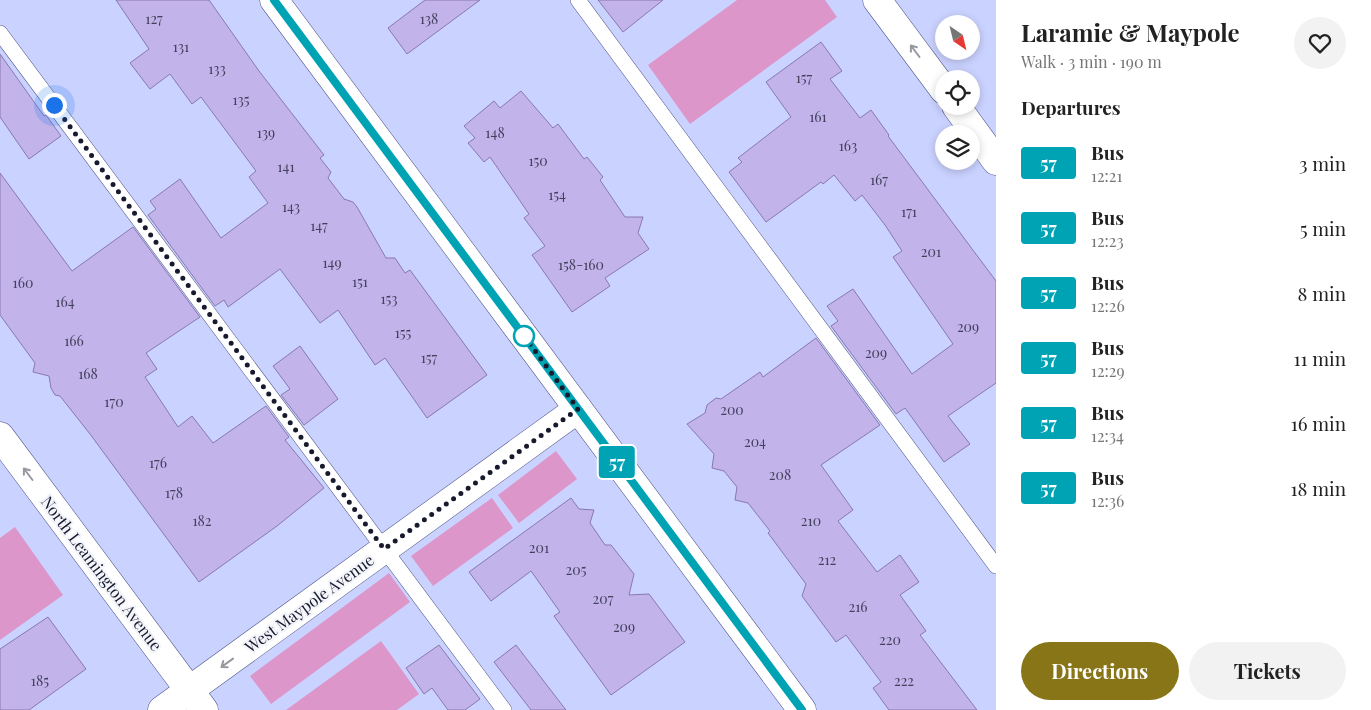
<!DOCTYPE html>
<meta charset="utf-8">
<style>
:root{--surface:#fff;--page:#f2f2f2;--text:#222;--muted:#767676;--accent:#877517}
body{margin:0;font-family:"Playfair Display",serif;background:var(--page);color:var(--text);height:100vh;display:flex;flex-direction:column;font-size:19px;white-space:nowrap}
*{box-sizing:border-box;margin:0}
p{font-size:16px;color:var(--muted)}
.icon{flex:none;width:28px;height:28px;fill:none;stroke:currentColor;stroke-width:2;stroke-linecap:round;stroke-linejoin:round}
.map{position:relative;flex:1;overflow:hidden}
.panel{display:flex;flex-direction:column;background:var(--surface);width:375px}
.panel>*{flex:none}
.badge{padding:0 10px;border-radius:4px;font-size:18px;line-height:32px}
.needle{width:32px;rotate:145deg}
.buttons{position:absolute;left:935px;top:15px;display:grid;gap:10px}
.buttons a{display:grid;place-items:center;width:45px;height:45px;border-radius:50%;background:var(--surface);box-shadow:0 2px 8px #0003;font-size:25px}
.you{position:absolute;width:25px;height:25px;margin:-12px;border:4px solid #fff;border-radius:50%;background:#1a73e8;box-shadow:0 0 0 8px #1a73e833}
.map>.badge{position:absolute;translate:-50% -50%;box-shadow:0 0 0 2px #fff}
h2{padding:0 25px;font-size:19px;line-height:45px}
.round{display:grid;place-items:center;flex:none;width:52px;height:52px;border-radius:26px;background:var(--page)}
.headline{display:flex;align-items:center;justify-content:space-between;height:85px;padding:0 25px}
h1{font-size:24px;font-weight:700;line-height:38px}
.button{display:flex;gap:10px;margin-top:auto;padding:10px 25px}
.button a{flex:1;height:58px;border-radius:30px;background:var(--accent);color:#fff;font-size:20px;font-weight:700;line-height:58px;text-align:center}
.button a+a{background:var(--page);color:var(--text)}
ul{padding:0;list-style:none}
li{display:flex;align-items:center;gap:15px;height:65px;padding:0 25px}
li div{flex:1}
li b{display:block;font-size:19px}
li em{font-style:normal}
li .badge{min-width:55px;font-weight:700;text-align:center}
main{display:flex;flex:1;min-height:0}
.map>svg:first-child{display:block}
.green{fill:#dd96c9}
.building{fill:#c2b3ea;stroke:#8879ad}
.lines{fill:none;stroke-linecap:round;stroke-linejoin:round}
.service-casing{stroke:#4f5585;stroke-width:16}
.minor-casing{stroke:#4f5585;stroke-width:29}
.tertiary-casing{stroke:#4f5585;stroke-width:29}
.service{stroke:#fff;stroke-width:15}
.minor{stroke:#fff;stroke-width:28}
.tertiary{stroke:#fff;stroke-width:28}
.oneway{stroke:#9798a0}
.line-casing{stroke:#fff;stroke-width:11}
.line{stroke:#00a3b4;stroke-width:8}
.walk{stroke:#17192d;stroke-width:5;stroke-dasharray:0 9}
.stop-dot{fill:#fff;stroke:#00a3b4;stroke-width:2.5}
.labels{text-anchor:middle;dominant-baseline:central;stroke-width:4.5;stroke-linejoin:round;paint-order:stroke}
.number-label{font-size:14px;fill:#42405c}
.street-label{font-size:16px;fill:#17192d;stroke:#f4f5fb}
</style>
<main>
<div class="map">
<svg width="996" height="710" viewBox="0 0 996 710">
<rect width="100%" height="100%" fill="#cad2ff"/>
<path class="green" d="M737 0H825L837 17 690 124 648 65Z
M556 451 577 479 519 523 498 495Z
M492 498 513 528 433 586 411 556Z
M15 527 63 595 0 640V538Z
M389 573 410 602 271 704 250 676Z
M381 641 419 694 397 710H286Z"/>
<path class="building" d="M116 0H209L259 71 324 155 320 158 331 172 328 178 344 199 353 202 357 207 386 258H395L405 273 410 270 487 375 427 418 385 358 375 365 338 310 320 323 280 269 228 307 224 300 215 306 148 215 156 209 150 201 180 179 221 238 268 203 249 177 256 171 201 97 192 104 170 74 150 89 130 63 149 49Z
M425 0H480L407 54 388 28Z
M598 0H663L623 32Z
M821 42 842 71 830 79 860 118 871 110 889 135 888 136 996 281V383L948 416 970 444 944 462 905 408 896 414 831 326 838 321 827 306 853 289 912 374 953 344 893 257 902 251 885 225 862 195 855 201 834 175 823 184 821 182 766 222 729 172 742 162 738 158 791 117 766 82Z
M0 54 44 116 46 115 61 136 29 159 0 117Z
M521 91 553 128 558 124 584 159 587 157 603 177 600 180 625 217H643L638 233 649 249 605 278 610 286 572 312 532 255 545 246 524 218 529 214 490 157 484 162 468 143 475 138 464 126 494 101 500 108Z
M0 173 72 271 133 227 200 317 146 353 157 369 145 377 178 427 192 416 213 443 266 406 289 437 285 440 324 488 277 526 199 582 90 434 60 396 55 395 51 388 49 376 33 372 35 363 0 315Z
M816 338 880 425 821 465 853 510 838 521 877 572 900 555 919 582 900 595 926 631 920 635 977 710H889L873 688 881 682 846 635 836 642 802 596 806 584 768 533 770 531 748 503 735 500 737 487 724 471 712 468 714 454 687 424 705 413 707 405 716 398 721 399 760 372 763 377Z
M300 346 338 399 304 425 281 395 290 389 273 366Z
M571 498 579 509 594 510 590 523 605 545H611L634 574 629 595 649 594 685 642 611 695 554 616 560 612 531 571 491 601 469 572Z
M48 617 86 669 29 710H0V649Z
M439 645 480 699 465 710H448L432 688 424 694 406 668Z
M516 645 566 710H531L494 662Z"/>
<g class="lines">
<g class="service-casing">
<path id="service" d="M578 0 996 566
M0 33 504 710"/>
</g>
<g class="minor-casing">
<path id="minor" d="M877 0 944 90
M956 106 996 161
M0 436 204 710
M162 710 578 409"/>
</g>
<g class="tertiary-casing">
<path id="tertiary" d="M274 0 802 710"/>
</g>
<use href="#service" class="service"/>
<use href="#minor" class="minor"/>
<use href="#tertiary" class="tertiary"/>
</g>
<defs><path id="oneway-shaft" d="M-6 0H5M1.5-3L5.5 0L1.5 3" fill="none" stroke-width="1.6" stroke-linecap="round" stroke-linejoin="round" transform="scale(1.25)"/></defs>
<g class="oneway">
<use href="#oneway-shaft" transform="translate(915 51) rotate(-127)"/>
<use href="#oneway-shaft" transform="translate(28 474) rotate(-127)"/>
<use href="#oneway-shaft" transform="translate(227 663) rotate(144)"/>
</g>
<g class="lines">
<g class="line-casing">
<path id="line" d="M274 0 802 710"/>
</g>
<use href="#line" class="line"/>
<path class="walk" d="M54 105 384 549 578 409 524 336"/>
</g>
<circle class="stop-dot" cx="524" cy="336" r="10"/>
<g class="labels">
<g class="number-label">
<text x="154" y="18">127</text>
<text x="429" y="18">138</text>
<text x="181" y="46">131</text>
<text x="217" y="68">133</text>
<text x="804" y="77">157</text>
<text x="241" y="99">135</text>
<text x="818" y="116">161</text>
<text x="266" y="132">139</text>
<text x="495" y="132">148</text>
<text x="848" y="145">163</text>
<text x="538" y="160">150</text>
<text x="286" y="166">141</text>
<text x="879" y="179">167</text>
<text x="557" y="194">154</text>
<text x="291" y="206">143</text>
<text x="909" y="211">171</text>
<text x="319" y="225">147</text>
<text x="931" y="251">201</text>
<text x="332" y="262">149</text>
<text x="581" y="264">158-160</text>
<text x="360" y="281">151</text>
<text x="23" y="282">160</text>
<text x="389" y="298">153</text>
<text x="65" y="301">164</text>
<text x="968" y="326">209</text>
<text x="403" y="332">155</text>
<text x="74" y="340">166</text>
<text x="876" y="352">209</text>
<text x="429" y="357">157</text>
<text x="88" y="373">168</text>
<text x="114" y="401">170</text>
<text x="732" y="409">200</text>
<text x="755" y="441">204</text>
<text x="158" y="462">176</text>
<text x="780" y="474">208</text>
<text x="174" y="492">178</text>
<text x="202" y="520">182</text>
<text x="811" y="520">210</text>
<text x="539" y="547">201</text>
<text x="827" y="559">212</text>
<text x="576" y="569">205</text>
<text x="603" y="598">207</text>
<text x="858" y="606">216</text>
<text x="624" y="626">209</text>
<text x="890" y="639">220</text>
<text x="40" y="680">185</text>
<text x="904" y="680">222</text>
</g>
<g class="street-label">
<text transform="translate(102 573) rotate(53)">North Leamington Avenue</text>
<text transform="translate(309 603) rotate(-36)">West Maypole Avenue</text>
</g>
</g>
</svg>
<div class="buttons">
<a><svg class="needle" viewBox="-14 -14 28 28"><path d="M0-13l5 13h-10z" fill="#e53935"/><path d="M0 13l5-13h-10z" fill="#767676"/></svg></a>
<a><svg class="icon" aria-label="locate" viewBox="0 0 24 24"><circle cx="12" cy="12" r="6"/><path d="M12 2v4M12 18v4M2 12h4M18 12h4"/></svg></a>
<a><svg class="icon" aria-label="layers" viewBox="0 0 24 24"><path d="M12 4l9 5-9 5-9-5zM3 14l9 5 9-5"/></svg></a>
</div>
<div class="you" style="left:54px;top:105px"></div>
<b class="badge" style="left:617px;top:462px;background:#00a3b4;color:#fff">57</b>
</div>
<section class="panel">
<div class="headline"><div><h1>Laramie &amp; Maypole</h1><p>Walk · 3 min · 190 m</p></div><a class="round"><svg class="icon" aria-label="heart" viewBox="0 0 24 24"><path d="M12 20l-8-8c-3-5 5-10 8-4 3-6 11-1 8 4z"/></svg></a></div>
<h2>Departures</h2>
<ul>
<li><span class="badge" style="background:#00a3b4;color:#fff">57</span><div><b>Bus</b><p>12:21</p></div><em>3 min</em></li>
<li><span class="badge" style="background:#00a3b4;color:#fff">57</span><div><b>Bus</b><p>12:23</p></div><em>5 min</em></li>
<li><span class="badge" style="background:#00a3b4;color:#fff">57</span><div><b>Bus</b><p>12:26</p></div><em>8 min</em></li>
<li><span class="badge" style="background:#00a3b4;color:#fff">57</span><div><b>Bus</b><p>12:29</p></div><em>11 min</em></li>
<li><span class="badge" style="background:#00a3b4;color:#fff">57</span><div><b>Bus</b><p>12:34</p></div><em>16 min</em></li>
<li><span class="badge" style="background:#00a3b4;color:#fff">57</span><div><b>Bus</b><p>12:36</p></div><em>18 min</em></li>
</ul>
<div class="button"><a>Directions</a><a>Tickets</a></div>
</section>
</main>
